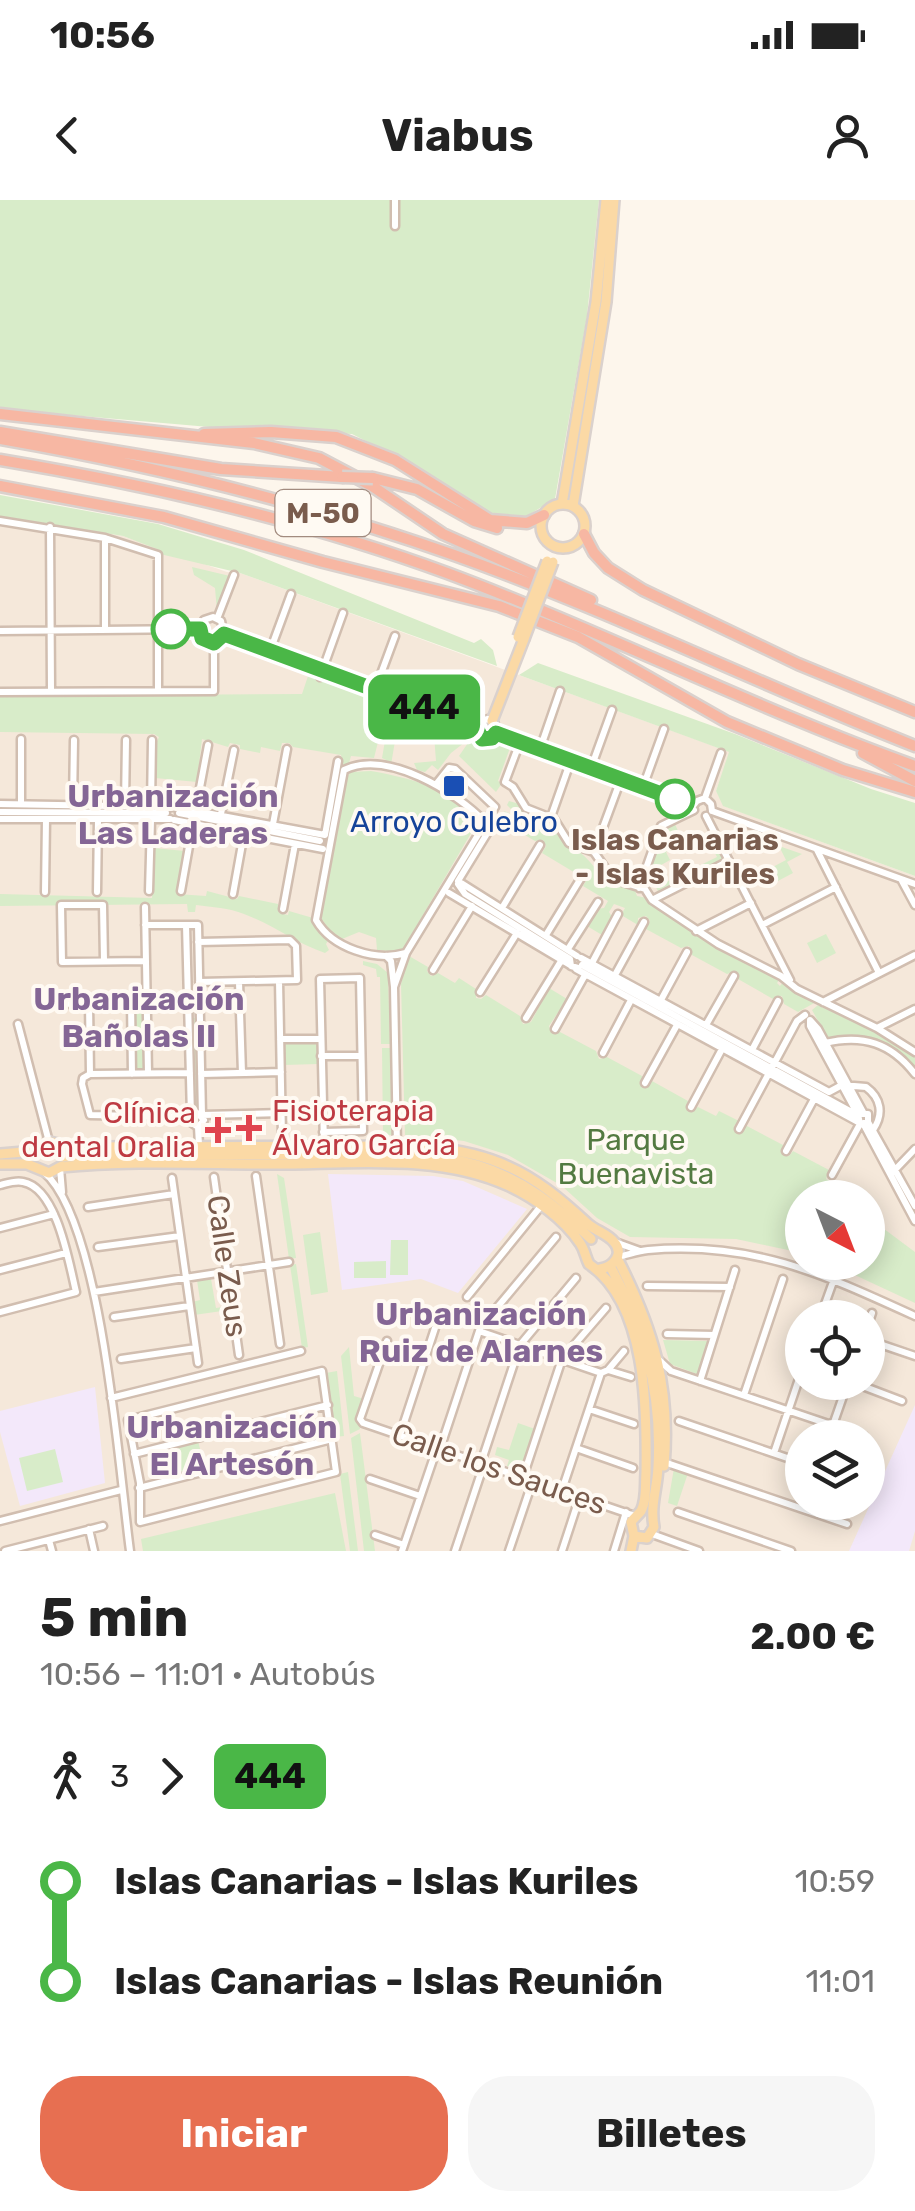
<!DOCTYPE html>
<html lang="es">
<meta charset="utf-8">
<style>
:root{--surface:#fff;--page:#f6f6f6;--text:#222;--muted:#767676;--accent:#e76f51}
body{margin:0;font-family:Rubik,sans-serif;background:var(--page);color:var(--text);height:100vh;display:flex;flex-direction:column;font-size:38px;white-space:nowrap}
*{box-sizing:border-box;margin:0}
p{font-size:32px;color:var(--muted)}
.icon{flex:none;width:55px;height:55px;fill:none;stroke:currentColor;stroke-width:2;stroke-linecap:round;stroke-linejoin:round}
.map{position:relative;height:1351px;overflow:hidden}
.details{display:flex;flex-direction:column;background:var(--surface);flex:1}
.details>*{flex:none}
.badge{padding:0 20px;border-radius:15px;font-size:35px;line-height:65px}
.needle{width:65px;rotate:138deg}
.controls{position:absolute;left:785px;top:980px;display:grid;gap:20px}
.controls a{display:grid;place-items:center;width:100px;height:100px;border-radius:50%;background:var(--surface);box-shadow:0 5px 25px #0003;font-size:50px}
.map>.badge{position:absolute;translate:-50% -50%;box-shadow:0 0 0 5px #fff}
.legs{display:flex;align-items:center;gap:15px;height:110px;padding:0 40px;font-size:32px}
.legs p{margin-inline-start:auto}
.head{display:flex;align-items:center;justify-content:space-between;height:170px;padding:0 40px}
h1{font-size:55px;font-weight:700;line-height:75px}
.primary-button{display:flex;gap:20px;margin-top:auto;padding:20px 40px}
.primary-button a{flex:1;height:115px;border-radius:40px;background:var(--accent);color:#fff;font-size:40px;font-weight:700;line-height:115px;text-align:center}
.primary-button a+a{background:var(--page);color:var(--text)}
ul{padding:0 40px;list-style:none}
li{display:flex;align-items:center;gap:35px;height:100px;font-size:38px}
li i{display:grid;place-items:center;width:15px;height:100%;margin:0 12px;background:currentColor}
li i::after{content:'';width:25px;height:25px;margin:-12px;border:8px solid;border-radius:50%;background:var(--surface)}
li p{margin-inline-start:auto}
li:first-child i{background:linear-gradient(#0000 50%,currentColor 0)}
li:last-child i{background:linear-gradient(currentColor 50%,#0000 0)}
.status{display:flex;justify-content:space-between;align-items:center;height:70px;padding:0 50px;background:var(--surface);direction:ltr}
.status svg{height:28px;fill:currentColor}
header{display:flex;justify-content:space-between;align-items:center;height:130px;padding:0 40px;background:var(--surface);font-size:45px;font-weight:700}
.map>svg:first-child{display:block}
.residential{fill:#f5e8da;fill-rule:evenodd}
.education{fill:#f3e8fa}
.green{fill:#d8ecc9}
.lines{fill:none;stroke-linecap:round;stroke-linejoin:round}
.minor-casing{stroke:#d1beb0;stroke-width:11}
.major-casing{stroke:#dad1cd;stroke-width:14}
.highway-casing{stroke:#dad1cd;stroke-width:15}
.minor{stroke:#fff;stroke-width:6}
.major{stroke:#fbd9a5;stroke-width:9}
.highway{stroke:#f7b7a3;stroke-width:10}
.major-bridge-casing{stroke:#dad1cd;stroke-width:14;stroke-linecap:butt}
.highway-bridge-casing{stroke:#dad1cd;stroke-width:15;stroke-linecap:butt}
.major-bridge{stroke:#fbd9a5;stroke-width:9}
.highway-bridge{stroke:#f7b7a3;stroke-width:10}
.line-1-casing{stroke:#fff;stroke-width:22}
.line-1{stroke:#4ab747;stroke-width:15}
.stop-1-dot{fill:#fff;stroke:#4ab747;stroke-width:5}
.transit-dot{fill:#1a4fb4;stroke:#fffaf3;stroke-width:4}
.health-dot{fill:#e0444e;stroke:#fffaf3;stroke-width:4}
.labels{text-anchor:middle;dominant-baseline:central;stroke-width:8;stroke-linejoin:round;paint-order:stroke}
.shield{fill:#fffaf3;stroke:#a28b7f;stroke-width:2.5}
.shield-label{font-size:28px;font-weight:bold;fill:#7a5c4d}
.transit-label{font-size:30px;fill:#164399;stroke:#fffaf3}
.stop-label{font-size:30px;font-weight:bold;fill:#7a5c4d;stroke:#fffaf3}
.health-label{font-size:30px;fill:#be3a42;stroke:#fffaf3;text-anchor:start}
.park-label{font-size:30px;fill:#537a41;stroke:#fffaf3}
.street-label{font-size:30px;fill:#7a5c4d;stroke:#fffaf3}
.neighbourhood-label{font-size:32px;font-weight:bold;fill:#846695;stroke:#fffaf3}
</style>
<div class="status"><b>10:56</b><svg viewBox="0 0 49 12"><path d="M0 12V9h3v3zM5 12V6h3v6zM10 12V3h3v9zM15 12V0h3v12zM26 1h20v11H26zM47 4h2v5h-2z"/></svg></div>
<header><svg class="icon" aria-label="back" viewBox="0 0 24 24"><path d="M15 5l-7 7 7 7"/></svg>Viabus<svg class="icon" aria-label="person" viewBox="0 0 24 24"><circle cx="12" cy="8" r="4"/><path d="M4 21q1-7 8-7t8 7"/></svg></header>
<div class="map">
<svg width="915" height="1351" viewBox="0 0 915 1351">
<rect width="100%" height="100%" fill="#fdf6ec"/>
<path class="residential" d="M0 316 123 336 227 372 240 373 730 552 716 591 724 606 915 676V1351H0ZM802 998H868V1062H802ZM802 1118H868V1182H802ZM802 1238H868V1302H802Z"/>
<path class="education" d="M328 974 433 976 463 981 527 1009 458 1093 421 1079 342 1090Z
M95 1187 105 1283 20 1306 0 1232V1211Z
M915 1205V1331L909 1351H849Z"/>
<path class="green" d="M0 0H599L587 116 555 299 525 317 494 315 423 270 352 234 221 228 0 209Z
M0 295 158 324 244 350 474 443 481 439 493 450 497 466 240 373 160 354 157 349 123 336 0 316Z
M192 367 230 376 217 411 215 388 194 375Z
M538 463 735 534 871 589 915 603V676L723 606 716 591 729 552 519 475Z
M308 476 396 508 381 530 374 558 351 556 349 563 343 565 341 555 293 547 289 543H282L280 551 261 547 260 553 240 549V545L230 543 228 547 202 539 197 582 155 578V546L159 537 154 534 0 532V496L302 494Z
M402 510 466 531 469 539 451 553 438 570 432 565 425 572 417 570 414 563 436 561 434 535 397 529 391 565 386 564V560L382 558 386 535Z
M470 540 483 549 500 544 510 548 498 581 502 583 496 592 459 556Z
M371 571C410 578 453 588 477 623L403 749 396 752 377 750 376 738 359 732 342 739 330 731 321 718 346 578 351 572Z
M517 599 525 610 541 615 553 633 558 631C568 647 583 651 595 668L600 664 609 678 634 688 637 696 647 698 695 733 780 779 777 783 780 786 783 782 816 802 798 812 784 804 782 796 773 799 738 779 735 771 727 774 692 755 689 746 681 748 646 729 650 721 646 716 638 718V725L621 715 625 708 614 704 609 712 612 717 602 735 587 726 597 709 604 708 608 701 583 686 587 679 584 672 577 674 542 653 546 646 543 640 535 641 501 621 502 615 507 616 504 611 511 614 513 611 507 605 509 601 516 603Z
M675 624 678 631 671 635 677 646 666 652 670 660 654 669 662 684 717 657 709 641 713 639 723 660 659 693 649 674 665 629Z
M779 646 802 654 787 662 793 673 776 682 769 669 786 660Z
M154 648 185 651 177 694 206 696 207 691 237 699 239 696 278 704 279 713 288 715 289 711 313 718 318 729 329 739 326 744 329 750 325 753C295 743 274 725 244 714 229 708 212 707 196 705L195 712H188L187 704 0 706V694L152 698Z
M826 734 836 753 817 763 807 743Z
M409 756 428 767 427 771 431 776 438 773 455 783 459 778 476 789V798L481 799 486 795 520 816 523 824 531 822 549 788 567 799 549 826 552 833 560 832 596 851 599 859 607 857 642 876 644 884 652 881 688 901 687 906 691 910 698 907 716 916 719 911 739 921 734 926 738 933 743 931 745 925 783 945V954L789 956 793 951 829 970 826 979 833 983 829 990 840 997 802 998V1053L736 1039 630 1037 597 1018 562 986 508 955 464 941 405 935 401 784Z
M363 761 377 764 388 773 390 844H381L380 777H377L376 769 363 765Z
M144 804 146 871H134L133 805Z
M818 805 864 827 869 826 872 831 915 857V869C892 839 864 833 828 839L812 810Z
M192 818H197L199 907H194Z
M284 841H318V864L284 865Z
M382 848H390L392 935H383Z
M277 974 284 978 296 1058 289 1059Z
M868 1017 915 1052V1103L829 1063 868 1062Z
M320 1032 328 1092 311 1095 303 1035Z
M391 1040H408V1075H390Z
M386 1061V1078H354V1062Z
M296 1064 308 1147 302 1148 290 1065Z
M211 1079 216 1108 229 1106V1110L194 1115 192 1102 200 1100 197 1080Z
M663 1140 708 1141 697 1174 670 1164Z
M349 1147 354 1196 364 1199 358 1215 360 1229 350 1234 341 1156Z
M337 1171 344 1236 335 1237 326 1173Z
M518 1223 535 1229 521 1271 507 1266 509 1260 495 1255 497 1247 509 1250Z
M360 1233 375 1351H364L351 1238Z
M198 1241 205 1268 177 1275 170 1248Z
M55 1249 63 1282 27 1291 19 1258Z
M674 1268 688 1273 677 1306 668 1303Z
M348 1272 358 1351H350L340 1274Z
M335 1293 346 1351H143L141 1339Z"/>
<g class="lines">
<g class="minor-casing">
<path id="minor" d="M395 0V26
M0 321 105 338 158 355V491
M50 327 51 490
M105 338V430
M217 419 234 375
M200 429 204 420 213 417 221 421 224 434
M200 429 207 442 218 441 224 434
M0 431 200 429
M224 434 476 527
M270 451 291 394
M320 477 343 413
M375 490 395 436
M0 492 214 491V443
M476 527 481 521 488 519 495 524 496 533
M476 527 482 539H492L496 533
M496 533 693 606
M520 542 505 582 513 587 526 608 554 619 569 643 594 652 613 679 645 689 652 700 718 744 781 776 797 789 877 828 915 852
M540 549 560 491
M591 568 612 510
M643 587 664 529
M705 598 721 553
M0 604 172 607
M21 604V539
M73 605 74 540
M125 605 126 540
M151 606 152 540
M693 606 697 601 705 598 711 604 712 611
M174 607 325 635 338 561
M196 609 208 545
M712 611 915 684
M0 612 166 613
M179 613 320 641
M221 614 234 550
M706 616 790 780
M551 617 571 560
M0 619H170
M496 619 458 681 577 756
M174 620 323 649
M273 624 287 549
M817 650 879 773
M594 652 621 579
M902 681 915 705
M458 684 465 694 570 759 571 766 578 768
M639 688 661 626 694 610
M149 691 151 620
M181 691 193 624
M45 692 46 619
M97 692 98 620
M449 693 570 765
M233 694 244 633
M652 700 729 661
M145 707 148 873
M502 708 540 645
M283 709 295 644
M145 725H186
M762 725 836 687
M696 731 751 703
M546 735 581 678
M198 742 290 740 296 746 297 780 199 782
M568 749 598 702
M406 753C375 762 332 748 316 720L344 570C387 549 456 592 485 622
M386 756 391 761 394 787 397 946
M581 758 829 892 842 885 866 887C881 898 884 914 873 930
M104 761 103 705H61L62 762 146 761
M592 763 618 714
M582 765 857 915
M576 769 860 923
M433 770 472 706
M615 775 644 722
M279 781 282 936
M239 782 242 873
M394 787 406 753 495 607 455 569 449 568 437 583
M480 792 517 733
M661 800 687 752
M131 802 132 874
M823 802 915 755
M89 803 90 874
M59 804 188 801
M526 818 561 761
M18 824 49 942
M706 825 734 776
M877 828 915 809
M555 829 585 775
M280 839H321
M825 843C863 834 891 843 915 874
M752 850 778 801
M603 853 631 800
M321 856H361
M90 874 83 878 82 884 90 915 190 917
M90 874 190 873
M201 874 281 872
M645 883 677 825
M691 907 722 849
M857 913 810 826V820L818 829 863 912
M191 916 186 725H198L202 915 282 913
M868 922 860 924 858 914H868V922L915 1006
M864 925 915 1021
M198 927 189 921 197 913 204 920 198 927 199 945
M739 929 797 821 805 815
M323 932 363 931 360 778 320 779 324 945
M786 951 814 899
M60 968 62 992
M44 972C102 1022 119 1270 130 1351
M892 973 915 949
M832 975 860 924
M256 976 280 1144
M214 977 239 1155
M172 978 198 1163
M0 985C8 983 16 980 23 982 57 988 69 1063 76 1092L0 1112
M88 1007 174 994
M0 1028 54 1014
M615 1042 640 1051
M98 1047 180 1036
M617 1057C628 1055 637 1051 648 1050 753 1041 823 1074 915 1116
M0 1070 66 1053
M647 1086 730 1087
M94 1092 289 1062
M467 1097 541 1006
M114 1117 189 1106
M820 1118 834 1079
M868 1125 872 1113
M479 1131 601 1173 608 1170 631 1177
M667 1134 714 1135
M868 1140 915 1156
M387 1141 360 1219 363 1223 635 1316
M121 1159 196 1148
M658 1159 671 1171 864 1236
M608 1170 624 1151
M322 1171 336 1272 140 1322V1283L128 1220Z
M700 1181 735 1070
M852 1182 902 1201
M744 1195 783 1079
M111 1198 301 1151
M589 1209 634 1224
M679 1221 802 1263
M833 1225 848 1182
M400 1235 435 1128
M576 1248 633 1268
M440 1249 480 1128 556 1037
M774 1253 802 1170
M134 1254 328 1205
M664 1262 847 1324
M481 1263 520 1145 576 1078
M523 1277 562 1159 606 1108
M370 1279 420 1296
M139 1288 332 1239
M562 1290 601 1173
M678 1312 791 1351
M0 1321 121 1290
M89 1329 94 1351
M652 1334 699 1351
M375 1335 404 1345
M49 1340 52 1351
M5 1351 103 1326
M402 1351 437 1248
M455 1351 484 1264
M509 1351 533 1280
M562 1351 580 1296
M614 1351 626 1312"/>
</g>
<g class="major-casing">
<path id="major" d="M562 304 596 102 606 0
M541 326a22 22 0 1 1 44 0a22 22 0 1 1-44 0Z
M573 306 606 102 614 0
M492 521 524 439
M0 954 36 951 50 942 71 947 416 946C445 948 473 952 500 963 535 977 561 999 588 1024 596 1031 608 1034 614 1042 625 1054 613 1067 600 1069
M64 957C154 954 243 954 332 955 380 956 430 951 477 965 523 979 557 1006 591 1039
M0 964H27L49 973 62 966
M61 967C132 960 204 964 275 964 352 964 438 953 509 986 535 998 564 1019 580 1043 585 1050 585 1056 589 1064 647 1103 647 1209 646 1273 645 1284 647 1300 641 1311 638 1315 634 1318 631 1322L634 1336 631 1351
M617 1058C653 1128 671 1187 664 1266
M610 1066C645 1128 662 1196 658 1267 657 1290 650 1305 654 1327L647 1338 634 1336"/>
</g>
<g class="highway-casing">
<path id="highway" d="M0 214 254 243 319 258 372 286 443 334 591 400
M0 232 221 269 342 277
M204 234 271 232 336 237 395 260 490 320 527 323 544 315
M0 239C154 266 307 303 454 355 611 411 760 485 915 546
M0 260C150 285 303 320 447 373 605 432 756 509 915 566
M373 278 417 289 474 321 497 328
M0 286 164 317 323 362 499 406 578 437 727 522 843 570 915 592
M584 334 594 353 608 368 643 390 798 464 915 512
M863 553 915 581"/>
</g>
<use href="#minor" class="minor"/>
<use href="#major" class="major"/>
<use href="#highway" class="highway"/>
<g class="major-bridge-casing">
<path id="major-bridge" d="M518 437 547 361
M524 439 553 362"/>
</g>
<g class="highway-bridge-casing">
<path id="highway-bridge" d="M342 277 373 278"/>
</g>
<use href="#major-bridge" class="major-bridge"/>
<use href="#highway-bridge" class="highway-bridge"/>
</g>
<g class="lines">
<g class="line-1-casing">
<path id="line-1" d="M171 429H200L202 438 214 443 224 434 476 527 482 539 492 538 496 533 675 599"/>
</g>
<use href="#line-1" class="line-1"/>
</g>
<g class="stop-1-dot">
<circle cx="171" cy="429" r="18"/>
<circle cx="675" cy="599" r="18"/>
</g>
<rect class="transit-dot" x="442" y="574" width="24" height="24" rx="5"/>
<g class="health-dot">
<path d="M244 913h10v10h10v10h-10v10h-10v-10h-10v-10h10z"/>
<path d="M213 915h10v10h10v10h-10v10h-10v-10h-10v-10h10z"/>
</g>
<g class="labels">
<rect class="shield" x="275.5" y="290" width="95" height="46" rx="8"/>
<g class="shield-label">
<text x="323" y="313">M-50</text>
</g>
<g class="transit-label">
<text x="454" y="622">Arroyo Culebro</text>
</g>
<g class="stop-label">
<text x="675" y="640">Islas Canarias<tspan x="675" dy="34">- Islas Kuriles</tspan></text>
</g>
<g class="health-label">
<text x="272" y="911">Fisioterapia<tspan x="272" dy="34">Álvaro García</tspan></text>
<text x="196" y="913" text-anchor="end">Clínica<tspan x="196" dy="34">dental Oralia</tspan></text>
</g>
<g class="park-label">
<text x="636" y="940">Parque<tspan x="636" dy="34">Buenavista</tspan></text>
</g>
<g class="street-label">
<text transform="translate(227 1066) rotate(82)">Calle Zeus</text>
<text transform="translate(499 1269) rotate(19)">Calle los Sauces</text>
</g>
<g class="neighbourhood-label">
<text x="173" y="596">Urbanización<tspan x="173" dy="37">Las Laderas</tspan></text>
<text x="139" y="799">Urbanización<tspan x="139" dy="37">Bañolas II</tspan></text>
<text x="481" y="1114">Urbanización<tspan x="481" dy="37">Ruiz de Alarnes</tspan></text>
<text x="232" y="1227">Urbanización<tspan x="232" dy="37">El Artesón</tspan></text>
</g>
</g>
</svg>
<div class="controls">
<a><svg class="needle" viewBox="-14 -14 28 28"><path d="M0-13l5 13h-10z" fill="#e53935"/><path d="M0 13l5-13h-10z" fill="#767676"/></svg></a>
<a><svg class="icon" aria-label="locate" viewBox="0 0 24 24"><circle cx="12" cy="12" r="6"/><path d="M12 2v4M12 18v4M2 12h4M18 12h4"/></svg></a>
<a><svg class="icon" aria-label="layers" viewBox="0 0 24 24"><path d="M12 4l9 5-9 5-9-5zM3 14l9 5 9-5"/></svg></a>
</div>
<b class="badge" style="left:424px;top:507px;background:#4ab747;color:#111">444</b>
</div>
<section class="details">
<div class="head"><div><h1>5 min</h1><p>10:56 – 11:01 · Autobús</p></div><b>2.00 €</b></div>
<div class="legs"><svg class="icon" aria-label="walk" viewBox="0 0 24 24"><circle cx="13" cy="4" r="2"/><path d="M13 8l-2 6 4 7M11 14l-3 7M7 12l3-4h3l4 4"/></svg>3<svg class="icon" aria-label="forward" viewBox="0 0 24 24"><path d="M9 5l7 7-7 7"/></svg><b class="badge" style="background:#4ab747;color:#111">444</b></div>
<ul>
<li><i style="color:#4ab747"></i><b>Islas Canarias - Islas Kuriles</b><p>10:59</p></li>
<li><i style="color:#4ab747"></i><b>Islas Canarias - Islas Reunión</b><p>11:01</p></li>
</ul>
<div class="primary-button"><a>Iniciar</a><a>Billetes</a></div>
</section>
